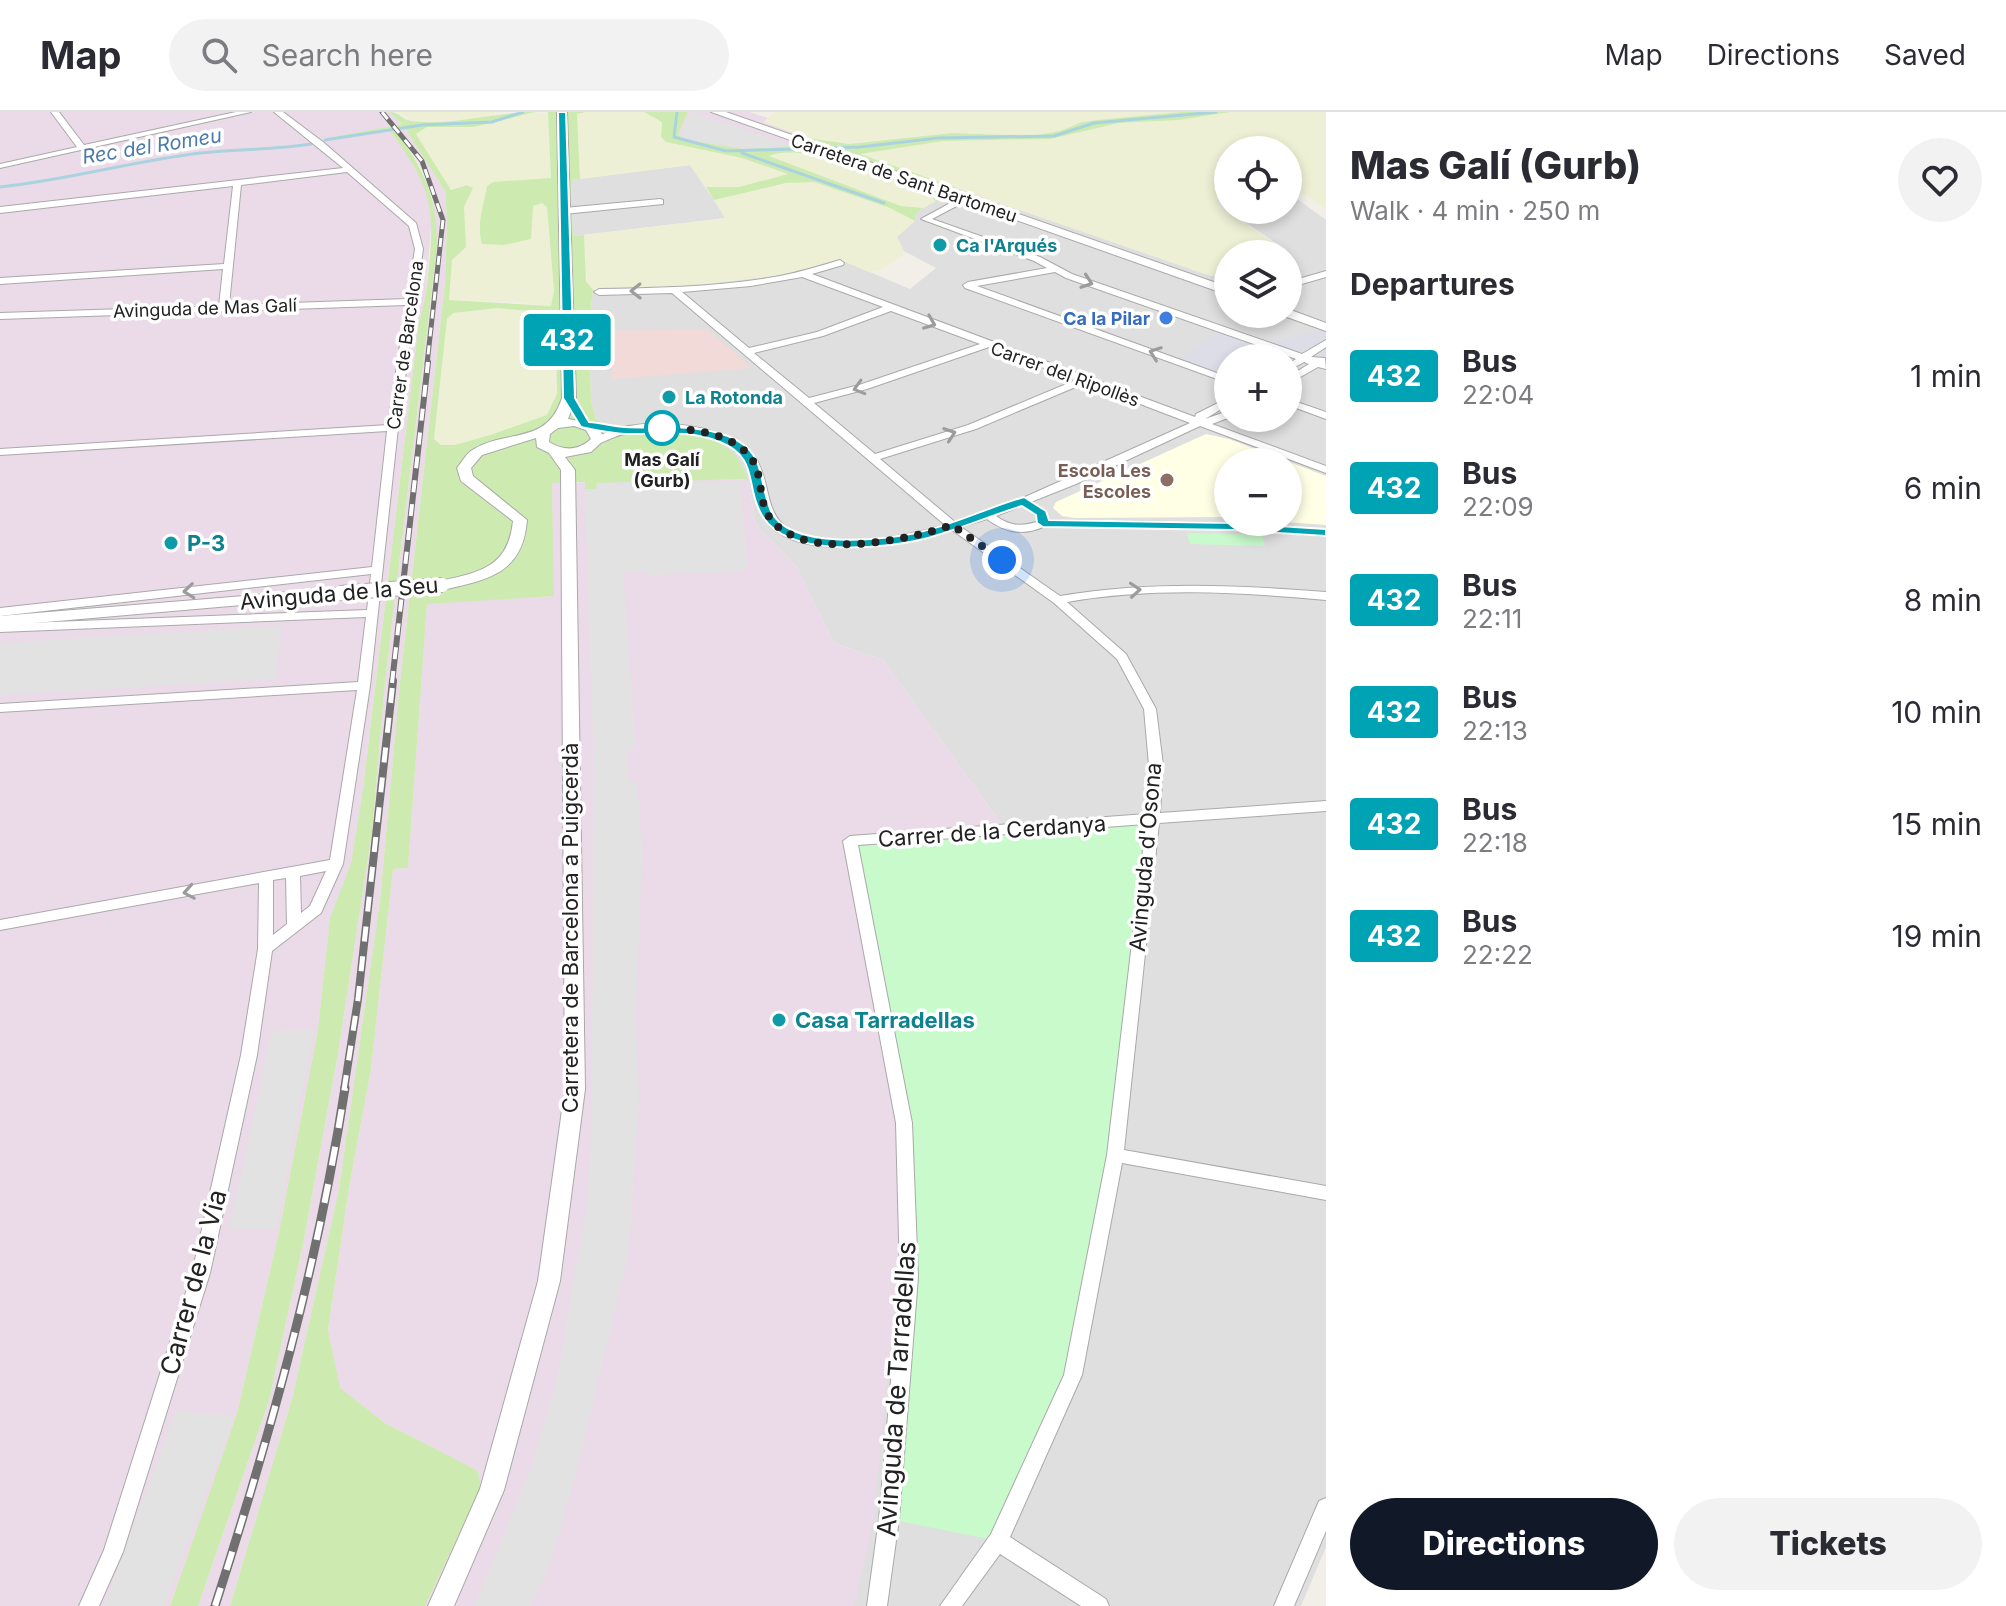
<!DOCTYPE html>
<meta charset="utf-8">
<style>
:root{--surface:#fff;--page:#f2f2f3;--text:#2b2b33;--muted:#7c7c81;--line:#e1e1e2;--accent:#111827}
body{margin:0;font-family:Inter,sans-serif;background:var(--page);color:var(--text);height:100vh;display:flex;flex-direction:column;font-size:30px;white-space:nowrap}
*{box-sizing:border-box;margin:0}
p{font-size:26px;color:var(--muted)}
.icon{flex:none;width:44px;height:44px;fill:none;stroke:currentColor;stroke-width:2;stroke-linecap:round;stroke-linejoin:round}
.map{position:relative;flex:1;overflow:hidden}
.drawer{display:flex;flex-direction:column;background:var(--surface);width:680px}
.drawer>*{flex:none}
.badge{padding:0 16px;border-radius:6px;font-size:28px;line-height:52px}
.controls{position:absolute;left:1214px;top:24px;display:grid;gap:16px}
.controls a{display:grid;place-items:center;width:88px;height:88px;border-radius:50%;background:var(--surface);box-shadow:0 4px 12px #0003;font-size:40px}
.you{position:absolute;width:40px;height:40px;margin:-20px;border:6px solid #fff;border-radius:50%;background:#1a73e8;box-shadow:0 0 0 12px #1a73e833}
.map>.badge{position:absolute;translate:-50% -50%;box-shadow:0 0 0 4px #fff}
h2{padding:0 24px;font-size:30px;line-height:72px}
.round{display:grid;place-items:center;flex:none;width:84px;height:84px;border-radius:42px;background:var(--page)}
.head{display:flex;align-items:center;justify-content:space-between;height:136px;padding:0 24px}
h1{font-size:38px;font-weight:800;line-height:60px}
.cta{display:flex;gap:16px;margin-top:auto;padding:16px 24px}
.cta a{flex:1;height:92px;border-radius:48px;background:var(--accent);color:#fff;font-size:32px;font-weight:800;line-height:92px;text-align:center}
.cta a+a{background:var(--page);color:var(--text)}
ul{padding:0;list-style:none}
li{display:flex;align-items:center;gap:24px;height:112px;padding:0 24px}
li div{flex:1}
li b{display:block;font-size:30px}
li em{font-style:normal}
li .badge{min-width:88px;font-weight:700;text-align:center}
header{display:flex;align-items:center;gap:48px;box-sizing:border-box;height:112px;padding:0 40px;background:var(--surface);border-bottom:2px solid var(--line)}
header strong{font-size:38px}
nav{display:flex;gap:44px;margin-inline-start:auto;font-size:28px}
.search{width:560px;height:72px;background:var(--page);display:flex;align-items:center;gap:20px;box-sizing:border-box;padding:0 28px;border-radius:44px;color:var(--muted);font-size:30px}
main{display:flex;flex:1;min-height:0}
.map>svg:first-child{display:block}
.residential{fill:#e0dfdf;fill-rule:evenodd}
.commercial{fill:#f2dad9}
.industrial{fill:#ebdbe8}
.education{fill:#ffffe5}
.farmland{fill:#eef0d5}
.grass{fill:#cdebb0;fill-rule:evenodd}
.park{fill:#c8facc}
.parking{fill:#e2e2e2}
.plaza{fill:#dddde8}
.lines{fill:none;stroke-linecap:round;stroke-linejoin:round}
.stream{stroke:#aad3df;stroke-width:3}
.minor-casing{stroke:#a9a9a9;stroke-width:2}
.tertiary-casing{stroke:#a9a9a9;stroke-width:2}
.minor{fill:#fff;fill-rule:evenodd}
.tertiary{fill:#fff;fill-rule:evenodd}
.rail-far3-casing{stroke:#707070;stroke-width:5}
.rail-far2-casing{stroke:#707070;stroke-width:6}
.rail-far1-casing{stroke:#707070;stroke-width:8}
.rail-casing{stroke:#707070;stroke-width:9}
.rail-far3{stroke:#fff;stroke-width:3;stroke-dasharray:9;stroke-linecap:butt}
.rail-far2{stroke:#fff;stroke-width:4;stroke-dasharray:12;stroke-linecap:butt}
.rail-far1{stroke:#fff;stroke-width:5;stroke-dasharray:15;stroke-linecap:butt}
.rail{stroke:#fff;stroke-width:6;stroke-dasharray:19;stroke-linecap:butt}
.tertiary-bridge-casing{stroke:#a9a9a9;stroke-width:16;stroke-linecap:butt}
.tertiary-bridge{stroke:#fff;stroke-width:14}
.oneway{stroke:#9c9c9c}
.line{fill:#00a3b4;stroke:#fff;stroke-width:2}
.walk{stroke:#222;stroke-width:8;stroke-dasharray:0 14.4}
.culture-dot{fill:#0f9aa8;stroke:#fff;stroke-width:3}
.shop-dot{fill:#3f7fe0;stroke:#fff;stroke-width:3}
.stop-dot{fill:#fff;stroke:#00a3b4;stroke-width:4}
.education-dot{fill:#8d6e63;stroke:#fff;stroke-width:3}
.labels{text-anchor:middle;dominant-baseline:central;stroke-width:7;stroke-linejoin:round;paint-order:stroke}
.far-street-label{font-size:18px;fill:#222;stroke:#fff}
.far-culture-label{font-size:18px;font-weight:bold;fill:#0d838f;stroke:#fff;text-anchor:start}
.far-shop-label{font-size:18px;font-weight:bold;fill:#366cbe;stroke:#fff;text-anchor:end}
.far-stop-label{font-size:18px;font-weight:bold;fill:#222;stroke:#fff}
.far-education-label{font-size:18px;font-weight:bold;fill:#785e54;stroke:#fff;text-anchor:end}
.far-water-label{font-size:20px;font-style:italic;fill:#4a7aab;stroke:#fff}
.culture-label{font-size:22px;font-weight:bold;fill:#0d838f;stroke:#fff;text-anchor:start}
.street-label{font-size:22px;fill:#222;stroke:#fff}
.near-street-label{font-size:26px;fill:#222;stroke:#fff}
</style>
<header>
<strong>Map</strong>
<div class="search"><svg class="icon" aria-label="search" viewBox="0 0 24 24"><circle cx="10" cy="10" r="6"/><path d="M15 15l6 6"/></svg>Search here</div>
<nav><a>Map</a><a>Directions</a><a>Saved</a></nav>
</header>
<main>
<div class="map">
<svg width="1326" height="1494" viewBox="0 0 1326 1494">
<rect width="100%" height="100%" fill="#f2efe9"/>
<path class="residential" d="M690 53 726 106 573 124 571 68Z
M957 76 1211 164 1228 159V202H1288V142H1279L1285 137 1233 102 1251 98H1288V89L1296 86 1326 108V1435L1301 1494H853L906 1065 1003 714 883 548 834 531 796 454 756 413 748 367 605 340 625 314 607 313 596 307 591 289 589 214 593 178 673 176 798 161 839 147 910 177 936 156 904 139 896 125 915 109 916 102 923 96ZM1228 246H1288V306H1228ZM1228 350H1288V410H1228Z"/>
<path class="commercial" d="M707 217 751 256 612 267 608 219Z"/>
<path class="industrial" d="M0 0H389L402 12 389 14 329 28 390 19 414 51 424 72 432 104 425 193 419 209 363 677 351 752 330 807 318 917 279 1120 237 1301 170 1494H0Z
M688 0H749L768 6 764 10 808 26 791 34 745 37 688 28 678 23Z
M405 16 445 79 447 108 445 171 400 570 380 788 339 1077 292 1287 230 1494H198L269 1289 303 1132 338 942 372 720 385 570 437 135 432 79 414 42 394 18Z
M748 367 756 413 796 454 834 531 883 548 1003 714 906 1065 874 1405 856 1487 853 1494H425L481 1375 478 1360 385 1311 339 1276 328 1218 349 1076 371 957 393 757 408 756 427 491 553 484 552 371Z"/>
<path class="education" d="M1206 322 1229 327 1326 364V413L1285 410H1288V350H1228V405L1075 406 1062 404 1053 396 1056 390Z"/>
<path class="farmland" d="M399 0H495L493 4 478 7 412 9Z
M533 0 550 2 551 66 486 80 479 121 483 132 531 99 533 94 542 91 547 95 554 179 552 194 518 190 449 188 452 148 464 95 473 76 466 73 451 78 416 22 427 15H474Z
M586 0H644L662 10 661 25 666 30 742 46 788 62 771 69 722 78 706 75 690 53 580 67 577 1Z
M775 0H1182L1082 10 1060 19 1032 24 952 21 837 32 813 28 763 10Z
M1230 0H1326V97L1307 84 1288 76V38H1228V88L1217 94 1286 138 1279 142H1228V159L1211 164 860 43 867 39 940 29 1050 27 1119 11 1179 8Z
M793 41 826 46 916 78 936 89 923 96 901 94 768 44Z
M802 69 814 70 890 96 915 109 897 125 904 139 903 144 880 158 869 160 838 147 798 161 673 176 593 178 587 173 584 123 725 106 714 88 719 85Z
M498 196 550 201 556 211 557 282 547 303 527 312 455 333H441L434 327 447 207 452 201Z"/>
<path class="grass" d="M389 0C400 0 401 7 411 9 453 14 494 0 535 0L474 15H427L416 22 451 78 467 73 473 76 464 95 466 135 452 148 449 188 551 194 554 179 547 95 542 91 533 94 531 127 504 133 482 132C476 111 484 94 487 74L493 70 551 66 548 0H586L577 2 580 67 571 68 573 124 584 123 586 169 593 178 589 214 591 289 596 307 607 313 625 314 627 324C657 322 714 317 736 344 741 351 744 360 748 367L597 371V377H585V370L552 371 554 484 427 492 408 756 393 757 371 957 349 1076 328 1218 340 1276 385 1311 478 1359 481 1375 425 1494H230L292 1287 339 1077 380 788 400 570 445 171 447 108 445 79 405 16 395 18C424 57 438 85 437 135L385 570 372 720 338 942 303 1132 269 1289 198 1494H170L237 1301 279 1120 318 917 330 806 351 751 363 677 419 209C426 190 427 172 429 153 436 89 427 70 390 19L329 28 327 26 402 12ZM498 196 550 201 556 211 557 282 547 303 490 323 455 333H441L434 327 447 207 453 201Z
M644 0H688L678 23 688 28 745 37 791 34 808 26 849 32 952 21 1032 24 1060 19 1082 10 1107 7 1182 0H1230L1179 8 1119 11 1050 27 943 29 860 42 957 76 936 89C921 75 835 47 812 43 799 40 782 39 769 44L901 94 923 96 916 102 915 109 890 96 814 70 786 71 714 88 706 75H739L788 62 742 46 666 30 661 25 662 10Z"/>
<path class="park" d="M1187 421 1262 423 1265 434 1190 432Z
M1152 705 1115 1043 1073 1263 998 1429 889 1407 909 1165 904 1011 850 729Z"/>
<path class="parking" d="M692 0 713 9 727 11 790 33 744 37 691 27 679 23Z
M740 369 748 455 740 460 647 463 645 460H623L636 635 628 637V667L637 670 642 738 636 907 639 989 629 1138 578 1354 552 1445 531 1494H474L530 1359 557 1267 588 1084 592 1017 593 633 585 377H596L597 371Z
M281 514 276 567 0 583V531Z
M314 917 276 1118 229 1117 272 919Z
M176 1299 235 1303 164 1494H104Z"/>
<path class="plaza" d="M1221 217 1264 232 1326 217V254L1304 247 1288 256V246H1228V268L1176 249Z"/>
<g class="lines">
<path class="stream" d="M677 0 674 25 726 39 860 35 938 26 1054 24 1094 11 1216 0
M325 28 422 13 492 10 523 0
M742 41 884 91
M0 75C68 68 133 49 201 41 238 37 272 38 311 32"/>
<g class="minor-casing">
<path id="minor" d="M51 0H59L84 33 236 0H251L0 56V52L77 35Z
M274 0H283L323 30 416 111 423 137 398 316 370 574 343 752 321 801 272 839 257 943 210 1161 123 1440 99 1494H79L104 1438 192 1161 241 943 258 837 259 771 0 818V808L330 748 357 578 0 600V592L358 570 366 505 0 520V512L367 498 371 462 0 504V496L372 455 387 319 0 343V337L388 313 406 193 0 207V201L219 194 223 157 0 172V166L224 152 233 74 0 101V95L343 56ZM347 60 409 114 415 137 407 187 229 193 241 73ZM326 759 310 794 301 801 300 764ZM286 766 287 812 273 823V768Z
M963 84 966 85V89L932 107 1040 145 1072 162 1302 242 1326 228V235L1311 245 1325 246 1326 257 1318 255 1288 272V265L1309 252 1304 250 1288 259V252L1296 247 1066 166 1055 160 977 174 1228 265V271L965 176 963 173 968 170 1047 156 1034 149 921 107Z
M660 87 663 88V92L564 102 560 99 564 96Z
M840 148 844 151 843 153 812 162 1195 305 1196 302 1228 286V293L1205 307 1228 299V306L1212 312 1326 354V361L1200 314 1076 372 996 404C1013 416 1024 414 1043 408L1233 411 1326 418V424L1233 417 1045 414C1025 424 1005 421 987 407L961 415 1060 484C1149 469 1237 473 1326 480V488C1239 480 1153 475 1067 490L1126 542 1156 597 1163 653 1160 701 1326 689V699L1159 711 1124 1038 1326 1074V1088L1122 1051 1082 1263 1010 1425 1106 1487 1109 1494H1081L1000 1442 962 1494H940L991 1422 1064 1263 1107 1043 1146 712 858 733 912 1011 918 1165 899 1407 887 1494H867L879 1407 900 1165 896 1011 843 729 850 724 1146 702 1149 653 1144 597 1117 547 1054 491 952 418C908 432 809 449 773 416 756 402 760 378 752 359 736 320 668 314 632 320 619 322 609 328 597 332L592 329C628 300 729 308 756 347 771 370 764 402 789 417 827 439 905 425 945 413L672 181 599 183 594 180 599 177C659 176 720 175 780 164 800 160 820 154 840 148ZM802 165 883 195 817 220 749 236 682 180 751 174ZM891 199 980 232 859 273 809 286 754 241 823 224ZM989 235 1076 268 968 313 875 342 814 291 867 277ZM1085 271 1190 311 1025 385 955 410 880 347 976 317Z
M1326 159V165L1288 176V170Z
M1288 287 1326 300V307L1288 293Z
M1326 1386V1419L1294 1494H1274L1319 1389Z"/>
</g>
<g class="tertiary-casing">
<path id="tertiary" d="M557 0H567L576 286 568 307 596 312 605 327 591 340 565 345 575 358 585 977 560 1169 504 1378 454 1494H428L480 1377 538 1169 565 977 561 358 549 341 537 335 536 326 482 343 471 356 473 364 527 408C523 462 487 468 442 478L434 473 437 470C477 460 508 458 513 409L461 369 457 356C462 350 467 340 474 337 508 317 547 333 562 286ZM574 314 586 318 591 327C578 339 564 339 549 330L550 322 558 316Z
M711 0H726L1228 175V183Z
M1288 197 1326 211V219L1284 204 1288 202Z
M340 476 345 478V484L0 514V504Z"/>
</g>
<use href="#minor" class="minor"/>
<use href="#tertiary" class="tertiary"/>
<g class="rail-far3-casing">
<path id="rail-far3" d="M382 0 422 49 443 108 427 252"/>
</g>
<g class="rail-far2-casing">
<path id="rail-far2" d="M392 571 428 250"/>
</g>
<g class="rail-far1-casing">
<path id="rail-far1" d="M344 978 358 887 393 569"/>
</g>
<g class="rail-casing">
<path id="rail" d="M215 1494C270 1324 318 1152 345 976"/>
</g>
<use href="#rail-far3" class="rail-far3"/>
<use href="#rail-far2" class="rail-far2"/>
<use href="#rail-far1" class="rail-far1"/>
<use href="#rail" class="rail"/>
<g class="tertiary-bridge-casing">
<path id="tertiary-bridge" d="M340 481 442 473"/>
</g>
<use href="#tertiary-bridge" class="tertiary-bridge"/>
</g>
<defs><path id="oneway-chevron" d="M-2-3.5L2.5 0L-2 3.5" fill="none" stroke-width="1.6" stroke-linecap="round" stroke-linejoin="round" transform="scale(2)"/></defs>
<g class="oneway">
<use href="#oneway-chevron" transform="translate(1087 170) rotate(19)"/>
<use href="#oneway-chevron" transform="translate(636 179) rotate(179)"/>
<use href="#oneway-chevron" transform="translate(930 211) rotate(22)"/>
<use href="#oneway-chevron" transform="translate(1155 241) rotate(-160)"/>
<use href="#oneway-chevron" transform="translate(859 276) rotate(164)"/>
<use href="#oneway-chevron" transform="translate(950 322) rotate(-19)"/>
<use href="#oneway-chevron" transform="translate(1135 478) rotate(-4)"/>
<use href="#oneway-chevron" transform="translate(189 479) rotate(174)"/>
<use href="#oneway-chevron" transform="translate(189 780) rotate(170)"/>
</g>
<path class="line" d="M558 0H566L575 286 589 310C601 311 613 314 625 315 661 317 693 311 728 324 768 340 757 367 771 399 790 439 885 428 920 420 955 412 989 395 1024 385L1046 399 1049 408 1233 411 1326 417V424L1233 418 1043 415 1037 411 1036 403 1022 394C990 404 957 418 924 427 883 437 789 446 763 405 744 375 760 346 720 330 691 318 660 322 629 322 614 322 596 318 581 315L563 286Z"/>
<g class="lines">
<path class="walk" d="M662 316C691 316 746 322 757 358 762 374 760 392 770 406 802 451 909 428 952 413L1002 448"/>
</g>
<g class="culture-dot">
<circle cx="940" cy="133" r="8"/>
<circle cx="669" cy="285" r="8"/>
<circle cx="171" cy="431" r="8"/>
<circle cx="779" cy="908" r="8"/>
</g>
<circle class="shop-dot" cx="1166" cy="206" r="8"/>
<circle class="stop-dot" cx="662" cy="316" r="16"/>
<circle class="education-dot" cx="1167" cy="368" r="8"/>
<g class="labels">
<g class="far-street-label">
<text transform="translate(904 66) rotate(19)">Carretera de Sant Bartomeu</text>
<text transform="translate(205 196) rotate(-2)">Avinguda de Mas Galí</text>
<text transform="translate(405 233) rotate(-82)">Carrer de Barcelona</text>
<text transform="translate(1065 262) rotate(20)">Carrer del Ripollès</text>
</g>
<g class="far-culture-label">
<text x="956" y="133">Ca l'Arqués</text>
<text x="685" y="285">La Rotonda</text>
</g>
<g class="far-shop-label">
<text x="1150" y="206">Ca la Pilar</text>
</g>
<g class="far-stop-label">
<text x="662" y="347">Mas Galí<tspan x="662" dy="21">(Gurb)</tspan></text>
</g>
<g class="far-education-label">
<text x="1151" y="358">Escola Les<tspan x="1151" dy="21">Escoles</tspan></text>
</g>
<g class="far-water-label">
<text transform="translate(152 34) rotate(-9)">Rec del Romeu</text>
</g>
<g class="culture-label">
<text x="187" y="431">P-3</text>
<text x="795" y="908">Casa Tarradellas</text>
</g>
<g class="street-label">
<text transform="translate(339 481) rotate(-5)">Avinguda de la Seu</text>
<text transform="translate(992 719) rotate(-4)">Carrer de la Cerdanya</text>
<text transform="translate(1145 745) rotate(-85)">Avinguda d'Osona</text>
<text transform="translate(570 816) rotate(-90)">Carretera de Barcelona a Puigcerdà</text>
</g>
<g class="near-street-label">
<text transform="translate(193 1170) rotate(-75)">Carrer de la Via</text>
<text transform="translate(896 1277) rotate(-86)">Avinguda de Tarradellas</text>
</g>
</g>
</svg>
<div class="controls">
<a><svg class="icon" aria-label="locate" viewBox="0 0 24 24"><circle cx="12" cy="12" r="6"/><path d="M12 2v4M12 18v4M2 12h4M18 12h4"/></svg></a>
<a><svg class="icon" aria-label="layers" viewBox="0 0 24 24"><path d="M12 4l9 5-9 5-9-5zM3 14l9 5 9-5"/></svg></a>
<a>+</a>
<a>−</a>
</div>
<div class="you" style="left:1002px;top:448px"></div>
<b class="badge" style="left:567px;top:228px;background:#00a3b4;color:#fff">432</b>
</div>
<section class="drawer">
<div class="head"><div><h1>Mas Galí (Gurb)</h1><p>Walk · 4 min · 250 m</p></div><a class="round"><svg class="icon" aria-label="heart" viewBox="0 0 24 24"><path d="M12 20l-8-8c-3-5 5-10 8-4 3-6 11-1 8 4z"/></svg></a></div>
<h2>Departures</h2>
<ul>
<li><span class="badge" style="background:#00a3b4;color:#fff">432</span><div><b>Bus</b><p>22:04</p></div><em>1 min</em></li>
<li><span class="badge" style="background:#00a3b4;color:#fff">432</span><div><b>Bus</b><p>22:09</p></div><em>6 min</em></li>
<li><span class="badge" style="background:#00a3b4;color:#fff">432</span><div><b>Bus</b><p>22:11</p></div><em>8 min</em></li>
<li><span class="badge" style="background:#00a3b4;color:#fff">432</span><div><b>Bus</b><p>22:13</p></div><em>10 min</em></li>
<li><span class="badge" style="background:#00a3b4;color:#fff">432</span><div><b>Bus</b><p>22:18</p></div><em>15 min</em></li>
<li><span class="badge" style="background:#00a3b4;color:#fff">432</span><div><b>Bus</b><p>22:22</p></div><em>19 min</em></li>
</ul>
<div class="cta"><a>Directions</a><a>Tickets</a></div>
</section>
</main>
